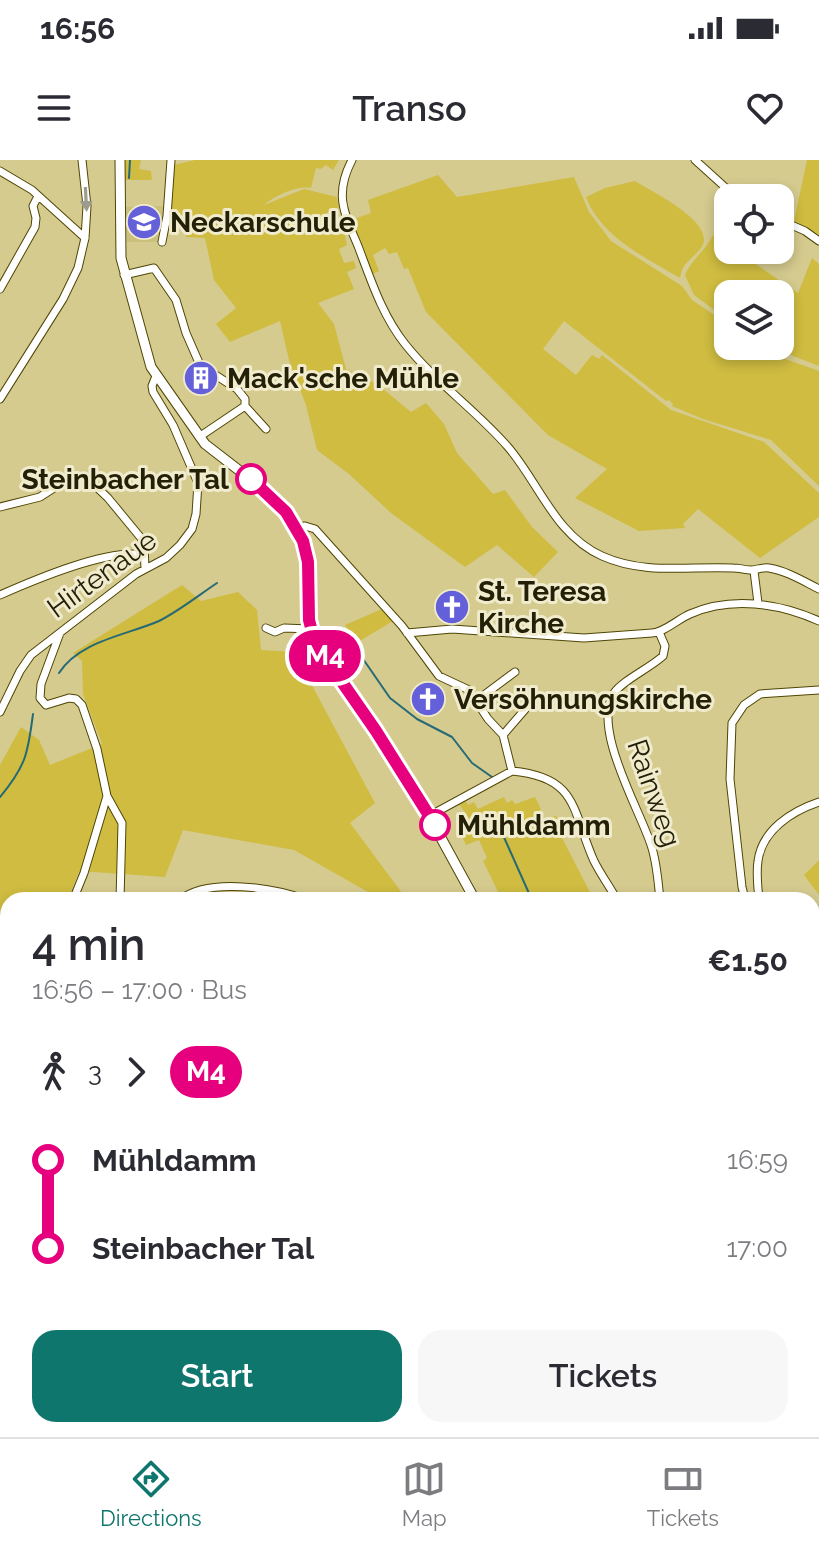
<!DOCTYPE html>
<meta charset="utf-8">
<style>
:root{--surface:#fff;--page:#f7f7f7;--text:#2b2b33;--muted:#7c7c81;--line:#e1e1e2;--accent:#0f766e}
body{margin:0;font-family:Raleway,sans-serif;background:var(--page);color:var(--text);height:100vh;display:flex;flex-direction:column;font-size:30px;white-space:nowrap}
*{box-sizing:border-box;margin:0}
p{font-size:26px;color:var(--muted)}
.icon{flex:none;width:44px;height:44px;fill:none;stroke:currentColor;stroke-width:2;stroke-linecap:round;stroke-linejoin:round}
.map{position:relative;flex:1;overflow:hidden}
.drawer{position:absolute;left:0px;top:732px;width:820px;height:546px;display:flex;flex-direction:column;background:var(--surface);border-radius:24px 24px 0 0;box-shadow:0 4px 12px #0003}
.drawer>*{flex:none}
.badge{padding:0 16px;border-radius:26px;font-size:28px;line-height:52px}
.buttons{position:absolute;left:714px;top:24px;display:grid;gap:16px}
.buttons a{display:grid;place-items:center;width:80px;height:80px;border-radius:16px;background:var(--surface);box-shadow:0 4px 12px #0003;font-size:40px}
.map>.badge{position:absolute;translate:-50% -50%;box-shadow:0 0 0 4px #fff}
.legs{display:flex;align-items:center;gap:12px;height:88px;padding:0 32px;font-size:26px}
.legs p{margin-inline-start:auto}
.head{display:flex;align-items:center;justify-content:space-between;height:136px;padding:0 32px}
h1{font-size:44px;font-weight:600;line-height:60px}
.button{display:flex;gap:16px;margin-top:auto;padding:16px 32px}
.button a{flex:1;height:92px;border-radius:24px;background:var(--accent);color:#fff;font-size:32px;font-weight:600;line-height:92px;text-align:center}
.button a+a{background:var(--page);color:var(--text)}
ul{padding:0 32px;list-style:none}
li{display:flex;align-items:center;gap:28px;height:88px;font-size:30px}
li i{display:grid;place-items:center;width:12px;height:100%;margin:0 10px;background:currentColor}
li i::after{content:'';width:20px;height:20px;margin:-10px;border:6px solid;border-radius:50%;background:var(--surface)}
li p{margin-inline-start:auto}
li:first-child i{background:linear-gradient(#0000 50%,currentColor 0)}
li:last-child i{background:linear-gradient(currentColor 50%,#0000 0)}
.status{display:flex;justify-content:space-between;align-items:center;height:56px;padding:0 40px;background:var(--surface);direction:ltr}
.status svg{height:22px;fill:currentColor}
header{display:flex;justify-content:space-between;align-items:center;height:104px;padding:0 32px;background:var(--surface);font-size:36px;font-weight:600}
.menu{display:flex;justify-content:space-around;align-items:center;height:112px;border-top:2px solid var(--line);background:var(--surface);font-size:22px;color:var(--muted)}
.menu a{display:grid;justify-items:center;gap:4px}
.menu .on{color:var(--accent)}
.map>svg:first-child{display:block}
.built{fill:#cac07b}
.green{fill:#cfbc41}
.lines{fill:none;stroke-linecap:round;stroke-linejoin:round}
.stream{stroke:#276a75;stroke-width:2}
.minor-casing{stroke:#4f4604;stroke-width:9}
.major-casing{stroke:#4f4604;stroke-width:11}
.minor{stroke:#fff;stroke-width:7}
.major{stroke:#fff;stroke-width:9}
.oneway{fill:#9c9b8f}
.line-1-casing{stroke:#fff;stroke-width:18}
.line-1{stroke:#e6007e;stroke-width:12}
.stop-1-dot{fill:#fff;stroke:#e6007e;stroke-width:4}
.labels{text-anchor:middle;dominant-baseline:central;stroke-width:6;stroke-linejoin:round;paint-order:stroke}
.poi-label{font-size:28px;font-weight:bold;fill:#242007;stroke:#f0ebcd;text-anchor:start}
.stop-label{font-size:28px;font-weight:bold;fill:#242007;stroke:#f0ebcd;text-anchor:end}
.street-label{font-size:28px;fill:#242007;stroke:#f0ebcd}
</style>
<div class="status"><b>16:56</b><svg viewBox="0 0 49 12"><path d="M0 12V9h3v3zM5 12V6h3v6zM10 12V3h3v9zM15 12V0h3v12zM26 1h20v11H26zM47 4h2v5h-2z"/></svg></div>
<header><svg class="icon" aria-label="menu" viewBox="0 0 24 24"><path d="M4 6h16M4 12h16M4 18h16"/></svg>Transo<svg class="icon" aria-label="heart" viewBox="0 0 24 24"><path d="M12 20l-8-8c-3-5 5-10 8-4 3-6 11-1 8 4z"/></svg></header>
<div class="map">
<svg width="819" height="1277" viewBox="0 0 819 1277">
<rect width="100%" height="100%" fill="#d5cb8f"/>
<path class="built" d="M166 46 160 82H127L125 47Z"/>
<path class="green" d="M125 0H141L139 9 151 11 152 20H124Z
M195 0H339L333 10 326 5 321 9 316 8 311 28C296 25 273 37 264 45L304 29 337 37 339 48 323 54 329 70 338 67 340 72 344 70 347 85 339 89 344 103 354 101 356 108 347 112 354 129 318 143 334 164 346 209 377 224 411 252 426 243 444 264 457 293 493 334 505 330 532 367 558 392 534 417 497 385 465 407 391 353 349 314 317 290 306 245 289 200 280 161 230 182 216 164 236 148 214 120 205 78 186 77 185 70 170 66 174 5Z
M807 0H819V78L794 61Z
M438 15 457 37 574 17 589 52 611 81 682 126 692 140 728 164V186H760L771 194 819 211V326L771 280 703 259 672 246 673 244 669 240 666 241 564 161 543 189 576 215 592 195 599 199 602 195 671 250 764 282 819 333V357L760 398 698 349 683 364 685 368 639 371 575 338 607 309 548 275 426 152 408 108 404 109 397 92 389 94 385 88 373 95 379 111 373 114 351 60 371 53 368 40Z
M635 21C650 31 719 63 701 88 692 100 682 102 680 118 645 97 602 78 586 37L605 28Z
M713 75 728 85V90H735L798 133 812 98 819 104V206L768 186H780V134H728V160L694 135 685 115C692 99 706 90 713 75Z
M182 425 201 441 238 432 257 450 261 490 294 492 375 643 350 663 405 737 401 740H382L294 690 183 670 165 717 79 711 68 740H8V1270H460L459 1277H0V605L21 567 39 580 50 605 102 584 83 534 82 501 73 493Z
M382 449 393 461 358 482 345 465Z
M504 637 507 643 512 640 515 644 535 637 541 649 538 652 541 660 556 656 565 668 561 676 594 740H502L483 701 487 698 479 680 466 685 458 667 466 660 467 655 459 644 465 640 468 645 474 642 478 649Z
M819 700V735L804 715Z
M819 843V1102L817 1097 812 1095 815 1020 812 1019V844Z
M818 1157 819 1158V1249L812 1251V1244L817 1243C812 1222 805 1188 818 1168L812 1164V1159L815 1160Z
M745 1270H798V1272L793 1273 794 1277H782L781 1272H773V1277H751V1270Z"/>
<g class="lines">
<path class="stream" d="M129 18 130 0
M361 496 390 538 417 559 452 577 472 603 492 617
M59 513C79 481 127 475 159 461 179 451 199 435 217 423
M0 637C26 606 28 593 33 554
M503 675 532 740"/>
<g class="minor-casing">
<path id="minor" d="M352 0C334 34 344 53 358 86 371 120 382 155 405 184 436 223 476 250 508 287 539 323 555 375 602 396 644 415 689 406 733 408 739 408 746 410 751 410 756 410 762 407 769 408 787 411 803 421 819 429
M695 0 737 38
M0 11 32 30 85 78
M780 60 805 71 819 81
M162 82 167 56 171 0
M124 115 154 108 176 140 186 173 200 205 237 229 245 239V246L266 269
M0 129 35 67 36 58 33 46 38 36
M0 239 63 139 78 108 85 78 87 46 82 0
M199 277 245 246
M0 347 40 337 71 317 85 316 108 338 141 378 144 385 145 409
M297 367 305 366 315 369 402 466 439 516 469 530 488 559 503 575 512 611
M754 411 758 443
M0 435C34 420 108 388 144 395
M266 468 275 472 284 468 310 469
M659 472 665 486 663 496C650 508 623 520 614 533 591 568 640 650 651 685 657 702 658 722 660 740
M60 473 41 524 40 538 46 545 69 538 76 539 82 545 97 589 107 636 84 713 73 740
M407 473 452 469 584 478 652 473C665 472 678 459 690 454 731 436 779 443 819 461
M476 541 515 512
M0 552 20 511 31 495 136 414 166 398 180 385 192 369 196 354 198 323 173 265 153 232 152 226 156 216
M503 575 528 546
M512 611C579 617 572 652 594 701 601 715 610 727 617 740
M107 636 122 663 120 740
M429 656 512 611
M180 740C209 717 274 728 307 740
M749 740 744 735 742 727 730 619 732 563 744 545 760 534 819 530
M759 740C758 728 756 714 758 701 762 670 792 651 819 642
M547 1270 548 1277
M703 1270 705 1277
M801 1270 802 1277
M499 1277 500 1270"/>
</g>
<g class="major-casing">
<path id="major" d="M120 0 121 98 151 207 205 284 267 332 294 362 307 396 309 460 312 477 347 527 429 656 475 740
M640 1270 644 1277"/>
</g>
<use href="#minor" class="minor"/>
<use href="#major" class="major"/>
</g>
<defs><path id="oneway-solid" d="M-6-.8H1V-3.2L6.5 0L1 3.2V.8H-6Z" transform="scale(2)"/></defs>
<use class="oneway" href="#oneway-solid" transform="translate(86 39) rotate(87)"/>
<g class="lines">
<g class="line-1-casing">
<path id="line-1" d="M251 319 286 352 303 381 308 402 309 460 315 483 376 571 435 665"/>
</g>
<use href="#line-1" class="line-1"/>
</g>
<defs>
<g id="school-disc" transform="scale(1.8)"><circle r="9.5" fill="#6460d9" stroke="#f0ebcd"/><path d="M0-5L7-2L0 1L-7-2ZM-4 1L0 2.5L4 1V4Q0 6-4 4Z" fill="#fff"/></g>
<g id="building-disc" transform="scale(1.8)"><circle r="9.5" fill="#6460d9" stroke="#f0ebcd"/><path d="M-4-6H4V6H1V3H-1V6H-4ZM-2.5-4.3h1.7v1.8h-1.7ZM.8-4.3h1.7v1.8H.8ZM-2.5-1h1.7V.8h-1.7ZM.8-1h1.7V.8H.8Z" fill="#fff"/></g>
<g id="church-disc" transform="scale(1.8)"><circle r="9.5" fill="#6460d9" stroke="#f0ebcd"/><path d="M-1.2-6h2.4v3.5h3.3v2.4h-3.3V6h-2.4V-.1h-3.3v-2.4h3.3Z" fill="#fff"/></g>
</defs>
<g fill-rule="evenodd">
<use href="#school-disc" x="144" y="62"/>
<use href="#building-disc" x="201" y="218"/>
<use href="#church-disc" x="452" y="447"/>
<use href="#church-disc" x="428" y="539"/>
</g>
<g class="stop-1-dot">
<circle cx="251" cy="319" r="14"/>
<circle cx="435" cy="665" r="14"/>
</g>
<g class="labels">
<g class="poi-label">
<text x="170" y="62">Neckarschule</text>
<text x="227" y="218">Mack'sche Mühle</text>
<text x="478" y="431">St. Teresa<tspan x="478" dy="32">Kirche</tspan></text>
<text x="454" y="539">Versöhnungskirche</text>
</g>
<g class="stop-label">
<text x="229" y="319">Steinbacher Tal</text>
<text x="457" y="665" text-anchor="start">Mühldamm</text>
</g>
<g class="street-label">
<text transform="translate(102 414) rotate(-36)">Hirtenaue</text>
<text transform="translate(654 633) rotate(71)">Rainweg</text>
</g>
</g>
</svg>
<div class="buttons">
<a><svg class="icon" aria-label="locate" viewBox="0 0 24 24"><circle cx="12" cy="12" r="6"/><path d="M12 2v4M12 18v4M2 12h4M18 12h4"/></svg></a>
<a><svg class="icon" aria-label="layers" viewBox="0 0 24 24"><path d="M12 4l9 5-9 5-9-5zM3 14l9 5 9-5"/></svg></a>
</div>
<b class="badge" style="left:325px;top:496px;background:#e6007e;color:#fff">M4</b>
<section class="drawer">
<div class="head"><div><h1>4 min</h1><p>16:56 – 17:00 · Bus</p></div><b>€1.50</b></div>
<div class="legs"><svg class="icon" aria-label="walk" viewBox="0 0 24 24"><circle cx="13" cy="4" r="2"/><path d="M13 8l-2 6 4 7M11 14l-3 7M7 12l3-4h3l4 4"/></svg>3<svg class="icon" aria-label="forward" viewBox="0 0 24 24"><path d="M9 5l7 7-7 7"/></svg><b class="badge" style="background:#e6007e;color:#fff">M4</b></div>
<ul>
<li><i style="color:#e6007e"></i><b>Mühldamm</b><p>16:59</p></li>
<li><i style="color:#e6007e"></i><b>Steinbacher Tal</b><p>17:00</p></li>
</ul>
<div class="button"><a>Start</a><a>Tickets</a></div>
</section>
</div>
<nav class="menu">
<a class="on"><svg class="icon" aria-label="directions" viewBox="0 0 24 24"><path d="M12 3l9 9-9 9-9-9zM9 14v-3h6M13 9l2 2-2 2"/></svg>Directions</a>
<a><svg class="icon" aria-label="map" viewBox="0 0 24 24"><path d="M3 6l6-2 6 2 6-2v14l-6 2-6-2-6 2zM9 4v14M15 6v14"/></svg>Map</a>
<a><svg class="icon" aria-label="tickets" viewBox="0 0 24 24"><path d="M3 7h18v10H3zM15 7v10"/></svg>Tickets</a>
</nav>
